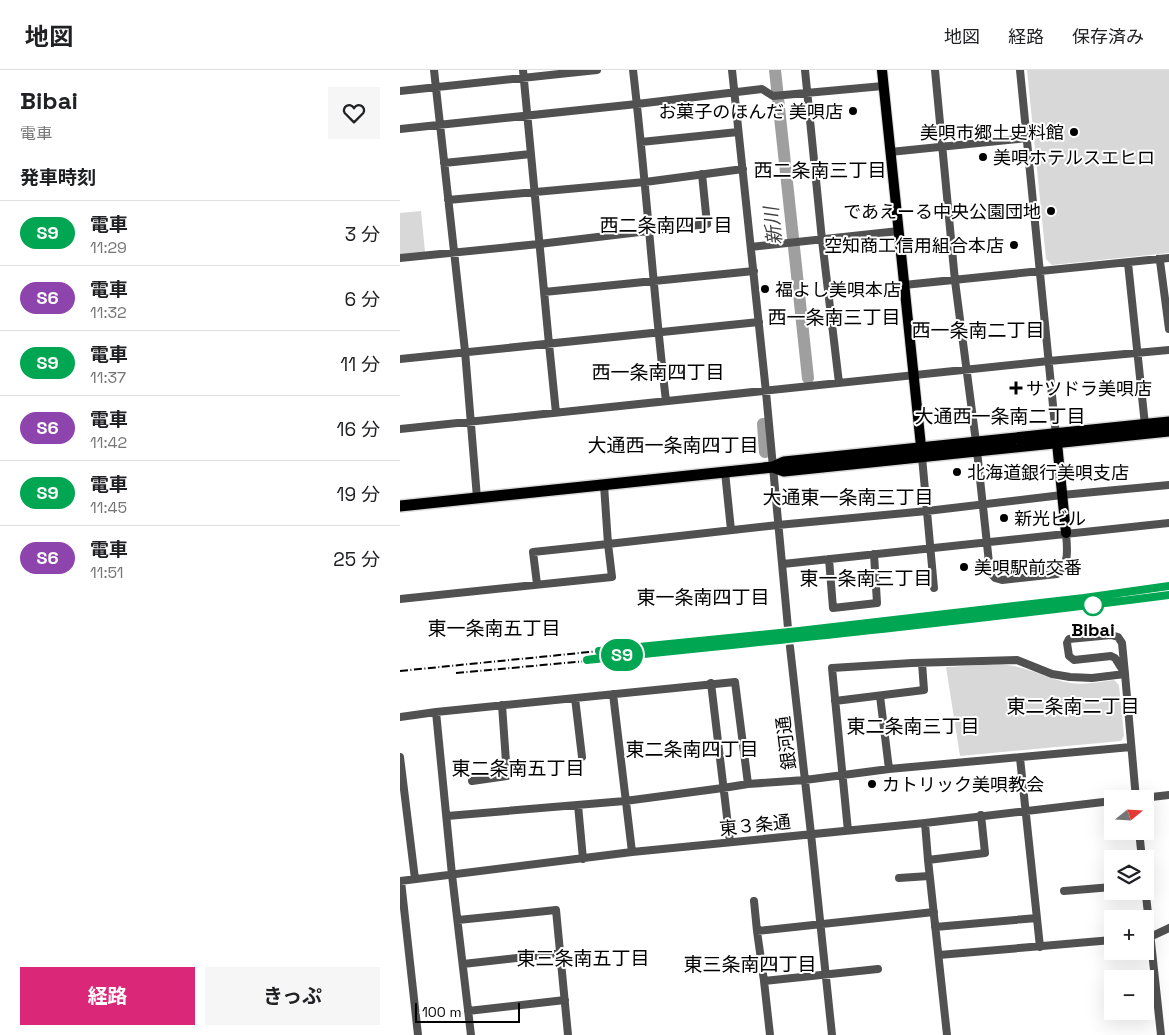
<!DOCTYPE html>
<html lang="ja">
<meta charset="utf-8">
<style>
:root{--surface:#fff;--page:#f6f6f6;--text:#202124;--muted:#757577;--line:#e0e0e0;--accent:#db2777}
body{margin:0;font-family:"Space Grotesk","Noto Sans JP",sans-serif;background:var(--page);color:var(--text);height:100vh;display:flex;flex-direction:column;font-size:19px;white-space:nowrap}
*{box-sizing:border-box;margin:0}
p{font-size:16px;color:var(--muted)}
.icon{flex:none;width:28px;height:28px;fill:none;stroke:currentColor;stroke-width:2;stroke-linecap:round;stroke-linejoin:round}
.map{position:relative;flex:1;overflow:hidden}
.details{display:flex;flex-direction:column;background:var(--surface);width:400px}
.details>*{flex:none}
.badge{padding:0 10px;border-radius:16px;font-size:18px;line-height:32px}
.needle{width:32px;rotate:72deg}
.fabs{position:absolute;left:704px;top:720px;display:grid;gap:10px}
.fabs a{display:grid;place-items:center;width:50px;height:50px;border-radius:0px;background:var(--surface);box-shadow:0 5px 20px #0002;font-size:25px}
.scale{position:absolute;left:15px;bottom:12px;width:105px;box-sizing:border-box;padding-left:5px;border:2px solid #000;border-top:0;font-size:14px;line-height:18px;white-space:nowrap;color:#000;-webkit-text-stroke:4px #fff;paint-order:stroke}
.map>.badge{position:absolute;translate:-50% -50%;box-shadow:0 0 0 2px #fff}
h2{padding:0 20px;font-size:19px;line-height:45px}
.round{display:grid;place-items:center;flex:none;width:52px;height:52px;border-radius:0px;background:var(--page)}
.headline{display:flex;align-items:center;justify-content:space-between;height:85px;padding:0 20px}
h1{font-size:24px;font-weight:700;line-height:38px}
.primary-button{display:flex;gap:10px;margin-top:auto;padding:10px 20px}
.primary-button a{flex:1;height:58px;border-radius:0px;background:var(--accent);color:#fff;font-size:20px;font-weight:700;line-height:58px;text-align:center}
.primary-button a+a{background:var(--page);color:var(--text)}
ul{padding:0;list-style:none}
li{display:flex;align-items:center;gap:15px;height:65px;padding:0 20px;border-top:1px solid var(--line)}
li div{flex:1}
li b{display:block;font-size:19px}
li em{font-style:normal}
li .badge{min-width:55px;font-weight:700;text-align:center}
header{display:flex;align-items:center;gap:30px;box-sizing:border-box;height:70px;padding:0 25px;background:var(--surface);border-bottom:1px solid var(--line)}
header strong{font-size:24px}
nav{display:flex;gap:28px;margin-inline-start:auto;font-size:18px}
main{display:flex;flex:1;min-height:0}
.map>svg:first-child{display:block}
.green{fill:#d8d8d8}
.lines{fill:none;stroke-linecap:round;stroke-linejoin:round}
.river{stroke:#9f9f9f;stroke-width:12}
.minor-tunnel{stroke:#d9d9d9;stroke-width:8;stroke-dasharray:8 4;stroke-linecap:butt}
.major-casing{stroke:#dbdbdb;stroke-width:12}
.highway-casing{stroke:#dbdbdb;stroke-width:14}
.minor{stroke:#515151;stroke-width:8}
.major{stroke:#000;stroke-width:10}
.highway{stroke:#000;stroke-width:11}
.rail{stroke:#000;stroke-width:2;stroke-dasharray:8 2.5 1 2.5;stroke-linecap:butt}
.line-casing{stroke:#fff;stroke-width:11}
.line{stroke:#00a651;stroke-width:8}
.poi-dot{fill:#000;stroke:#fff;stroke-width:2}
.stop-dot{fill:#fff;stroke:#00a651;stroke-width:2.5}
.labels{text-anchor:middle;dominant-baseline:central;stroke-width:4;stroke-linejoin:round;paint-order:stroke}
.poi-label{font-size:18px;fill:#000;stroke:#fff;text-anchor:start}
.stop-label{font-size:18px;font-weight:bold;fill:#000;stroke:#fff}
.street-label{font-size:18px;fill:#000;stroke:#fff}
.neighbourhood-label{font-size:19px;fill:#000;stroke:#fff}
.water-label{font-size:19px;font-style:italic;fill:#404040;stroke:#fff}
</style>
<header>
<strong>地図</strong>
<nav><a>地図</a><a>経路</a><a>保存済み</a></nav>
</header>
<main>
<section class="details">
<div class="headline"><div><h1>Bibai</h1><p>電車</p></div><a class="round"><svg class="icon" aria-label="heart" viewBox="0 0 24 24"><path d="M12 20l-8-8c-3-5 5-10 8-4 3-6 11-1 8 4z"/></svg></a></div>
<h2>発車時刻</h2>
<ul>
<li><span class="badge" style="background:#00a651;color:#fff">S9</span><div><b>電車</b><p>11:29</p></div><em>3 分</em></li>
<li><span class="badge" style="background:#8e44ad;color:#fff">S6</span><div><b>電車</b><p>11:32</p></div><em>6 分</em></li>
<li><span class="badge" style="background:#00a651;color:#fff">S9</span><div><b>電車</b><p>11:37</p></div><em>11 分</em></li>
<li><span class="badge" style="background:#8e44ad;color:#fff">S6</span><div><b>電車</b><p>11:42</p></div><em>16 分</em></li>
<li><span class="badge" style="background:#00a651;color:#fff">S9</span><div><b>電車</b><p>11:45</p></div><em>19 分</em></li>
<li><span class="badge" style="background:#8e44ad;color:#fff">S6</span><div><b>電車</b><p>11:51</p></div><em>25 分</em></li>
</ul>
<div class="primary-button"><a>経路</a><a>きっぷ</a></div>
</section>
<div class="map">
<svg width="769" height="965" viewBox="0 0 769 965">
<rect width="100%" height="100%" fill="#fff"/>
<path class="green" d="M627 0H769V183L652 195 646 189Z
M21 141 25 182 0 185V143Z
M583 595C593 595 605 594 614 596 634 600 651 610 671 613 685 615 699 612 714 610L719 615 724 666 721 671 560 686 546 597Z"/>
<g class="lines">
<path class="river" d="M375 0 408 308
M363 354 365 382"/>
<path class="minor-tunnel" d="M388 558 390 577"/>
<g class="major-casing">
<path id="major" d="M482 0 522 386
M657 373 666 463"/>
</g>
<g class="highway-casing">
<path id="highway" d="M373 397 384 401 769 361
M0 436 373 397 384 392 769 352"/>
</g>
<path class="minor" d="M34 0 65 281 77 428
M123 0 149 274 156 343
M233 0C246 110 253 221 266 331
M332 0 366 322 388 558
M405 0 422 170 439 313
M535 0 555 211 576 372
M620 0 656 366
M0 21 197 0
M0 59 237 34 362 19 373 26 483 16
M241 72 338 62
M490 82 627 68
M44 93 131 84
M48 130 245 112 343 99
M351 177 499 161
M0 188 139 174 307 154 302 104
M758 189 760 191 769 259
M728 193 745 355
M504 215 769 188
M144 222 354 201
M0 289 359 252
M0 359 649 291 769 280
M577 381 590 502 595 508 602 510 657 504C670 494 667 478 666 463
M522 387 534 518
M325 402 331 460
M429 489 433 538 477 533 474 484
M383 494 769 453
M137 514 133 482 208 474 204 415
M0 529 212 507 208 474 378 455 527 441 662 425 769 415
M711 565 718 567 722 573 725 604 715 588 711 586 674 590 669 586 667 573 669 569Z
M390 577 411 764 432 965
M311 613 330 772
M213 624 232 782
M480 626 489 699
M175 628 182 687
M435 631 524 620 522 593
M36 642 52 805 71 965
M0 647 36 642 335 612 348 714
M0 687 15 809
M620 688 640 877
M72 711 107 706 102 635
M734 729 769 725
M178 735 183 789
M47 746 225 731 323 718 348 714 405 710 489 699 731 677
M525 753 528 790 547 965
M448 761 432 598 512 593 617 590 652 604 670 607 692 608 725 604 736 729
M739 761 742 789
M528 790 585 783 581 745
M499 808 529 806
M0 811 232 782 525 753 712 731
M1 811 18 965
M745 816 761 965
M664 821 712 817
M354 831 357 861
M58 850 156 840 168 965
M535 857 637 848
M745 867H750L769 858
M539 885 712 870
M63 894 161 883
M364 911 478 899
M68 941 165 930
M370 965 364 911 357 861 534 842"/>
<use href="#major" class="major"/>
<use href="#highway" class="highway"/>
<path class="rail" d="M474 560 690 535 769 525
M0 601 399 561 684 528 769 516
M56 603 187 591 404 568"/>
</g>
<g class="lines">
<g class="line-casing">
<path id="line" d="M769 516 684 528 399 561 199 581 234 583 187 590C381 570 576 550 769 525"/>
</g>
<use href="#line" class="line"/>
</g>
<g class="poi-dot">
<circle cx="453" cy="41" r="5"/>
<circle cx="674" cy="62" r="5"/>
<circle cx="583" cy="87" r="5"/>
<circle cx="651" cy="141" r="5"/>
<circle cx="614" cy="175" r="5"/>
<circle cx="365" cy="219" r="5"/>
<path d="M613.5 310.5h5v5h5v5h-5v5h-5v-5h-5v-5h5z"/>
<circle cx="557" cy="402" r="5"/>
<circle cx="604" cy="448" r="5"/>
<circle cx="564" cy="497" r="5"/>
<circle cx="472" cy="714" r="5"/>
</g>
<circle class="stop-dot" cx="693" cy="535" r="10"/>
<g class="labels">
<g class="poi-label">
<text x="443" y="41" text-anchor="end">お菓子のほんだ 美唄店</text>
<text x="664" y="62" text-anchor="end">美唄市郷土史料館</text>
<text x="593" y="87">美唄ホテルスエヒロ</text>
<text x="641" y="141" text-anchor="end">であえーる中央公園団地</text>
<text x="604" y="175" text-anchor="end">空知商工信用組合本店</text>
<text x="375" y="219">福よし美唄本店</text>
<text x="626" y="318">サツドラ美唄店</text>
<text x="567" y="402">北海道銀行美唄支店</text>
<text x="614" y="448">新光ビル</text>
<text x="574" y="497">美唄駅前交番</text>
<text x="482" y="714">カトリック美唄教会</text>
</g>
<g class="stop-label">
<text x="693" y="559">Bibai</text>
</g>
<g class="street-label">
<text transform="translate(386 673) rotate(-97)">銀河通</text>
<text transform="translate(355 755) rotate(-6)">東３条通</text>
</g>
<g class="neighbourhood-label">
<text x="420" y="100">西二条南三丁目</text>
<text x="266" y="155">西二条南四丁目</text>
<text x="434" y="247">西一条南三丁目</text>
<text x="578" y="260">西一条南二丁目</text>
<text x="258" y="302">西一条南四丁目</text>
<text x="600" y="346">大通西一条南二丁目</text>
<text x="273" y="375">大通西一条南四丁目</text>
<text x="448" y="427">大通東一条南三丁目</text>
<text x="466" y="508">東一条南三丁目</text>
<text x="303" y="527">東一条南四丁目</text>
<text x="94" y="558">東一条南五丁目</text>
<text x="673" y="636">東二条南二丁目</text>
<text x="513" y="656">東二条南三丁目</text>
<text x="292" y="679">東二条南四丁目</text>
<text x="118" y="698">東二条南五丁目</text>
<text x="183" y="888">東三条南五丁目</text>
<text x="350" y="894">東三条南四丁目</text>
</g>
<g class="water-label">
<text transform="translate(373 156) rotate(-96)">新川</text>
</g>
</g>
</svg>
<div class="fabs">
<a><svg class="needle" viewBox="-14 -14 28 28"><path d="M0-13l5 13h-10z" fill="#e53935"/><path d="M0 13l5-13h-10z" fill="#757577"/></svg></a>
<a><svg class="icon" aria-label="layers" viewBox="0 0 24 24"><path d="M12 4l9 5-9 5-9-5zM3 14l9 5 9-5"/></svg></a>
<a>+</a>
<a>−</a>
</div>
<div class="scale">100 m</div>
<b class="badge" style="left:222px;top:585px;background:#00a651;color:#fff">S9</b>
</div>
</main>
